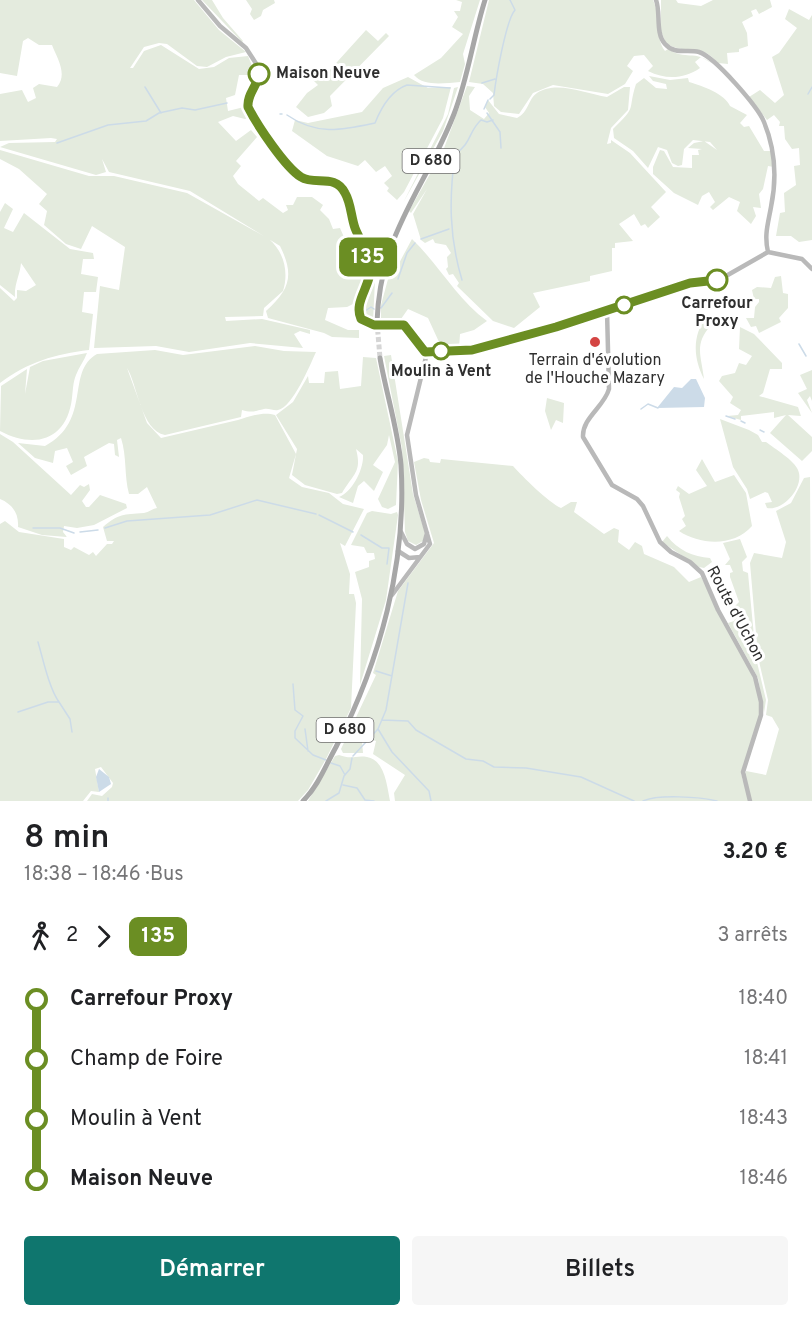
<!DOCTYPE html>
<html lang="fr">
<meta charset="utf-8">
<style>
:root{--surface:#fff;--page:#f6f6f6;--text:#202124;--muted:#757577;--accent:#0f766e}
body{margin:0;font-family:Overpass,sans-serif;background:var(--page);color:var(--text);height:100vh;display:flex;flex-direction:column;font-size:22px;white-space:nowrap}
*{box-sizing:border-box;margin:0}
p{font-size:20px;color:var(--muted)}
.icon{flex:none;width:33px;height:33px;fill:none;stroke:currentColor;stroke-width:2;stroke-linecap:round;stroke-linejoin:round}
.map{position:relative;height:801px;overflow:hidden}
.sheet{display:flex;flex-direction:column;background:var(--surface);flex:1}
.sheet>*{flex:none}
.badge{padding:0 12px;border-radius:9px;font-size:21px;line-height:39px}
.map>.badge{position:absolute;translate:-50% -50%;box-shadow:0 0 0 3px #fff}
.legs{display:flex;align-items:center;gap:9px;height:66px;padding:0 24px;font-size:20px}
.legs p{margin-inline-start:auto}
.summary{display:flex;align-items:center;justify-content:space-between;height:102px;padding:0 24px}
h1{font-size:33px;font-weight:600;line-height:45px}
.action{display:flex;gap:12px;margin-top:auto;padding:12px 24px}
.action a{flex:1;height:69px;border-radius:6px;background:var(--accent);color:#fff;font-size:24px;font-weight:600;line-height:69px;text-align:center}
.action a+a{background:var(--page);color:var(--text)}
ul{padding:0 24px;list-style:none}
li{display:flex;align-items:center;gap:21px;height:60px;font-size:22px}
li i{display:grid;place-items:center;width:9px;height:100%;margin:0 8px;background:currentColor}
li i::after{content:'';width:15px;height:15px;margin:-8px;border:4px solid;border-radius:50%;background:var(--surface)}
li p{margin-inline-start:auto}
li:first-child i{background:linear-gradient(#0000 50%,currentColor 0)}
li:last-child i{background:linear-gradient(currentColor 50%,#0000 0)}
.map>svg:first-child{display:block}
.green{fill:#e4ebde}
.water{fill:#ccdbe8}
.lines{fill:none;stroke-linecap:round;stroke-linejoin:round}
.stream{stroke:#ccdbe8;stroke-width:1.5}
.primary-tunnel{stroke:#d5d5d5;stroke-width:5;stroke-dasharray:5 2.5;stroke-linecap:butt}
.secondary{stroke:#b9b9b9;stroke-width:4.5}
.primary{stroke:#a7a7a7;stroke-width:5}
.line-1-casing{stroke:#fff;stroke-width:14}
.line-1{stroke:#6b8e23;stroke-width:9}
.stop-1-dot{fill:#fff;stroke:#6b8e23;stroke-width:3}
.poi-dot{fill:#d44543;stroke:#fff;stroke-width:2}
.labels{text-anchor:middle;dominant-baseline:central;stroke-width:6;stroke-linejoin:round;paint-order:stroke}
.shield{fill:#fff;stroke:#6d6d6d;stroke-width:1.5}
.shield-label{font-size:15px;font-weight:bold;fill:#2f2f2f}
.stop-label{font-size:16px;font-weight:bold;fill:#2f2f2f;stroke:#fff}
.poi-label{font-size:16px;fill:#2f2f2f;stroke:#fff}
.street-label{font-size:16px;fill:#2f2f2f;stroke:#fff}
</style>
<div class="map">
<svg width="812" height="801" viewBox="0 0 812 801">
<rect width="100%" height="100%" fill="#fff"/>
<path class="green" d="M0 0H194L219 30 246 52 226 57 207 67 197 66 167 44 159 43 144 47 130 68H133L144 51 161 45 199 69 214 67 229 58 248 56 255 73 254 80H251L250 75H239L235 95 226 98 228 111 244 107 250 117 245 119 233 116 218 122 236 141 251 130 257 137 236 161 241 166 233 176 238 184 259 201 263 198 283 213 288 210 286 205H293L297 197H312L323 205 320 210 329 219 333 229 340 228 361 276 367 277 357 302 347 307 328 308 325 320 348 330H359V338L332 337 324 333 268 318 266 311C289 290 295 276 280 246L190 191 109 172 102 159 106 172 96 175 0 147 9 143 55 142 57 139 51 138 0 141V94L22 90 28 102 36 98 33 88 39 84 57 87C68 74 57 58 52 45H39L28 38 23 41 17 76 0 73Z
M202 0H212L223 18 243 41 242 42Z
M246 0H274L275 3 263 10 261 16 254 20 250 14 252 9Z
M456 0H480L463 54 465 64 460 82C445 83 424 87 414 75L441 58 463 34 452 27 458 17 454 11H460L462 2Z
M489 0H653C661 16 654 36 665 51L668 49C686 61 694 49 713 64L701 57 695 62 700 68C684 79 666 80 648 71L653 66 644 55 634 56 627 66 633 71 625 84 608 94 553 85 533 93 519 114 501 112 494 106 493 93 483 84 469 82Z
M661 0H676L678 3 701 6 713 0H770L772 7 759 14 756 9 751 11 753 16 742 22 747 33 748 46 739 49V52L727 53 728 64 718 63C698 40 687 57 666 43L661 31Z
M789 9 809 20 812 15V240L799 242 791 236H776L780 213 785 212 784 193 796 185 794 166 800 165 799 148 792 149 785 139 784 126H779L780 122 774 115 767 120 749 97 760 90 775 103 784 95 772 57 779 53 797 28 785 19Z
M366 30 378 41 386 33 389 36 330 96 332 106 324 113 308 117 296 107 307 93 318 85 310 77 318 67 328 72Z
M649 76 670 80 688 78 689 82C703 86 725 94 730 106L747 115 740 123 744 127 749 126 764 151H771L774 167 768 166 763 189 759 194 761 208 753 207 756 216 751 224 737 211 740 202 729 197 713 210 710 207 715 202 709 192 702 196 698 205 674 193 653 174V167L660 150 664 151 673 167 692 168V155H699L698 150 702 149 688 148 694 143 704 141 717 150 710 142 693 140 684 149 682 165 678 166 672 163 667 150 658 147 648 168 633 151 614 138 613 129C638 105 627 112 636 84L644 78 656 88 667 89 666 84 653 81Z
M408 77 428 88 451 87 443 118 404 192 397 200 387 191 389 188 384 183 392 176 385 166 376 172 365 160 358 166 327 156 292 131 295 120 308 123 362 112 383 88Z
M467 86 475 87 469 96 470 110 484 119 489 113 485 107 488 100 499 114 517 118C529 112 528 99 537 93 557 80 586 94 607 97L624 87H630L628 110 611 128 607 144 611 143V140L630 153 666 192 651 207 660 217 648 228 645 224 641 226 634 214 619 224 633 241 615 243V248H612V271L590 276V281L533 293 540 307 514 328 493 321 457 286 459 283 453 274 449 275 446 269 448 267 447 257 451 253 446 245 435 243 433 239 425 243 421 240 413 214 427 189 411 213 409 211 443 151Z
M458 87 443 131 403 203 448 114 454 88Z
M0 150 89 176H114L187 193 269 239C284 252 289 272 283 291L264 308 263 316 225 317 226 321 262 319 310 330V334L300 331 294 334 303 348 250 343 189 352 156 346 94 348 100 286 119 290 125 247 92 226 81 249 66 244 44 225 47 211 39 204 47 194 19 169 0 159Z
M5 203 13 209 4 228 13 232 24 213 70 249 93 253 94 259H83L81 274 98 277 96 292H84L82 312 93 314 89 350C55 354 28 362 0 383V288L14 301 17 298V290L26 291 36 285 21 263C20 275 14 284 15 297L0 285V212Z
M412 239C439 265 457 299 487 321L474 330 460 334 459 348 446 349 445 342H439L428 318 408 309 401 319 381 321V305L391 268 397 267Z
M376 260 373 321H367C357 305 373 281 372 261Z
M781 276 783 293 788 294V308L779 318 781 322 759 333 756 326 751 327 746 318H754L755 307 759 302V299H754L752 290 757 287 771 288 775 277Z
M707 316 711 325C694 345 701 354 704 379 693 358 692 335 707 316Z
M740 327 754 334 782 363V369H770L763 393 759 396 798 407 801 416 788 415 812 437V451L802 461 770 433 786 415 774 418V412L741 416V420L727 416 738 415 741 410 730 403 733 397 719 381 722 376 735 373 739 363 746 365 752 356 739 349Z
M255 346 284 351 316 352C310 365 293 407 278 410 274 411 269 408 264 409 255 411 252 413 242 410L241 417 165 435C141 431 137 383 127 368L147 423 161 438 238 420C248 417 263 411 275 415L296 454 289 478 302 487 329 493 343 504 364 509 345 546 340 543 350 574 349 594H354L356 603 351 708 326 759 308 790 298 801H87L92 794 102 796 112 787 113 783 101 767 95 769 99 792 91 791 83 801H0V524L5 521 19 532 64 539V547L71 550 74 547 89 555 93 552 96 556 107 544H112L114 541H107L103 527C119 513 123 515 144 513 149 512 152 509 157 508L147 487 138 494H129C124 475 127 457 121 438L117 440 119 457 115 455 114 444 109 443 84 457 87 466 71 475 66 466 73 462 67 448 55 451 53 463 35 458 18 443 45 446C93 420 65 372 97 354L155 350 183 355Z
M87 353C84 361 79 367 76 375 73 382 73 390 72 398 67 441 34 449 0 431L1 386 27 369 25 394 30 367 43 361Z
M391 355 413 494 425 533 423 541 416 545 408 541 405 532 402 448 384 356Z
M363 357 376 358 398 461 396 505 388 509 382 507 378 499 395 462 389 435 387 445 373 465 383 472 374 491 364 481 358 486 353 503 339 497C352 492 364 469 363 455L356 449C362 472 354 473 342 493L337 494 305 485 292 475 297 449 276 415 293 402 308 376 309 383H324L325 372 338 371 340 389 361 386Z
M812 370V401L810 396 807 400 812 413 798 393 807 389 800 375Z
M547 398 564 403 563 423 556 420 551 430 545 411Z
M720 419 749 430 758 435 762 442H766C775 449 794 460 798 470 805 486 784 511 767 508L765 503 772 502 768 493 765 492 750 499 747 489 733 467Z
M0 434 13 442 71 495 80 485 84 487 89 484 90 490 82 501 86 507H89L100 495 126 504 127 508 94 525 77 528 64 526 63 532 67 537 42 535 18 527C19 513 12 504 0 499Z
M424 458 429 459 430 462 440 463 441 459 513 466C523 477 548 502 561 508L571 502H577L574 512 604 534 614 528 619 530 618 542 629 550 635 542 642 546 644 554 674 567 689 582 701 577C716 606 757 672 760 702 762 724 748 752 741 773L743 781 746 771 766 775 779 729 772 717 766 715 768 700 758 657 750 563 754 553 782 558 786 542 776 511 791 503 804 478 810 477 812 801H395L394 793 405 775 373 754 376 741 366 738 362 742 363 753H343L341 749 376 675 373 673 398 591 434 543 421 500 414 462Z
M702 459 715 482 734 475 746 493 752 526C734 547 700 545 679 531L686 526 682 519 685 516 679 497 680 493 676 490 678 486 689 494 707 486 696 470Z
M372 511 391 514 397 512 398 515 386 600 360 685 362 599 355 572 369 567V561L375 559 374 553H367L364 547 351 545 367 513Z
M667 536C678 550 693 557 710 558L712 562 704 568 699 567 662 542Z
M740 539 747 557 742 562 743 571 748 573 756 658 766 700 764 713 758 678 728 623 734 621 735 616 732 609 739 602 730 577V573L733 572 730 565H725L730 559 723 543Z
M339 755C352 760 356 755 367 757 385 760 387 786 390 801H308L335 756Z"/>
<path class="water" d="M691 379H696L705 398 704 407 657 408 674 387 682 388Z
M99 769 109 777 111 784 99 792 96 777Z"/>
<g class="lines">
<path class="stream" d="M482 83 495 79
M145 87 161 113
M808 94 812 87
M490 99 494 95C496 78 506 20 515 10L510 0
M484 109 488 100
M487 113 500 132 501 148
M280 114H282
M287 115C317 136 342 130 375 123 381 108 390 91 407 85L450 88
M57 143 108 125 146 121 159 113 182 108 195 110 227 103
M421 239 449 229
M398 279 407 253 415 243
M462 280C449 237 449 198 455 154 472 143 468 132 481 120L487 122 493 120
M381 308 392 293
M365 311 371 307 374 309
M799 344 806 356
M641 409 648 404 658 408
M726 416 735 419
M741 421 745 423
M760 430 764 432
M319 515 353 532
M33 528H60L74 533
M105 528 127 521 210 515 257 500 316 514
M80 532 98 530
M361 535 382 548H389L387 564
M38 642C43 659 49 688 59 702
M376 671 392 676
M293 684 295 710 303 716 295 731V738L313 755 326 760
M18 712 48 702H59L70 719 72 732
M382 720 408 721 416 730 466 759 483 761 494 767 526 768 581 777 634 801
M305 729 308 751
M378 729 392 752 429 791 431 801
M353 756 378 729 386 710 408 583
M331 763 340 766 345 775
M343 785 357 788 365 800 374 801
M108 798V801
M326 801 339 793 344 776 350 769 352 758
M643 801C658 794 700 797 717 801"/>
<path class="primary-tunnel" d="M377 322 380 358"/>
<path class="secondary" d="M198 0 220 26 246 48 257 65 258 80 249 97 248 107C256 124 285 167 300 177 315 186 335 173 345 193 351 203 351 217 355 228 359 241 369 252 370 266 372 285 353 301 361 319L374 325H404L425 352
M656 0C661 13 655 33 665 44 675 55 687 49 699 52 715 57 758 107 764 122 776 151 777 178 771 207 768 224 764 235 768 252
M607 311 609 389C604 407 582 418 583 437L612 485 637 499 643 506 660 542 671 552 690 562 702 573 718 610 755 677 761 702V715L743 772 750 801
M429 353 472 350 556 327 690 283 719 280 768 252 802 259 812 269
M401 532 407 544 415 549 424 544 427 533
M398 551 409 558 420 557
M392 595 430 544 416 495 407 435 426 357"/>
<path class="primary" d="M377 322C380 232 424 191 454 114 468 78 473 38 485 0
M303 801C318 786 326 765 336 747 380 661 407 563 401 465 398 429 386 393 380 358"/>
</g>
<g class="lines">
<g class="line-1-casing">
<path id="line-1" d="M259 74C257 87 247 94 248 107 257 125 285 167 301 177 315 186 335 173 345 193 351 203 351 217 355 228 360 241 369 252 370 267 372 285 353 301 361 319L374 325H404L425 352 472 350 556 327 690 283 717 280"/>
</g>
<use href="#line-1" class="line-1"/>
</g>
<g class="stop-1-dot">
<circle cx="259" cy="74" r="10"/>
<circle cx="717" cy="280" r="10"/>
<circle cx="624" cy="305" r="8"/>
<circle cx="441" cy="351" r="8"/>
</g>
<circle class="poi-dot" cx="595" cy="342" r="6"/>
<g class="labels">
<g class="shield">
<rect x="402.5" y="149" width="57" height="24" rx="4.5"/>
<rect x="316.5" y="718" width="57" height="24" rx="4.5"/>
</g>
<g class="shield-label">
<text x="431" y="161">D 680</text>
<text x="345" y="730">D 680</text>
</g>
<g class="stop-label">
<text x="276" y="74" text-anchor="start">Maison Neuve</text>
<text x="717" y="304">Carrefour<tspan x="717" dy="18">Proxy</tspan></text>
<text x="441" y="372">Moulin à Vent</text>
</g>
<g class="poi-label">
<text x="595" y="361">Terrain d'évolution<tspan x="595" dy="18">de l'Houche Mazary</tspan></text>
</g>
<g class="street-label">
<text transform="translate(735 614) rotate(62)">Route d'Uchon</text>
</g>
</g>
</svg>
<b class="badge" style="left:368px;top:257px;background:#6b8e23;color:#fff">135</b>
</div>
<section class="sheet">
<div class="summary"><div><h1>8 min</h1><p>18:38 – 18:46 · Bus</p></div><b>3.20 €</b></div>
<div class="legs"><svg class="icon" aria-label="walk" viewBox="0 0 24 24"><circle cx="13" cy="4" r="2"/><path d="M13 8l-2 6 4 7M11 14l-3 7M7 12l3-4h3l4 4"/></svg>2<svg class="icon" aria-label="forward" viewBox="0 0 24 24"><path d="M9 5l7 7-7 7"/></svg><b class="badge" style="background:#6b8e23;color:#fff">135</b><p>3 arrêts</p></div>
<ul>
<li><i style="color:#6b8e23"></i><b>Carrefour Proxy</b><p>18:40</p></li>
<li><i style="color:#6b8e23"></i><span>Champ de Foire</span><p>18:41</p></li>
<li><i style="color:#6b8e23"></i><span>Moulin à Vent</span><p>18:43</p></li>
<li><i style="color:#6b8e23"></i><b>Maison Neuve</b><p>18:46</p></li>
</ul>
<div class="action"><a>Démarrer</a><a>Billets</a></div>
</section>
